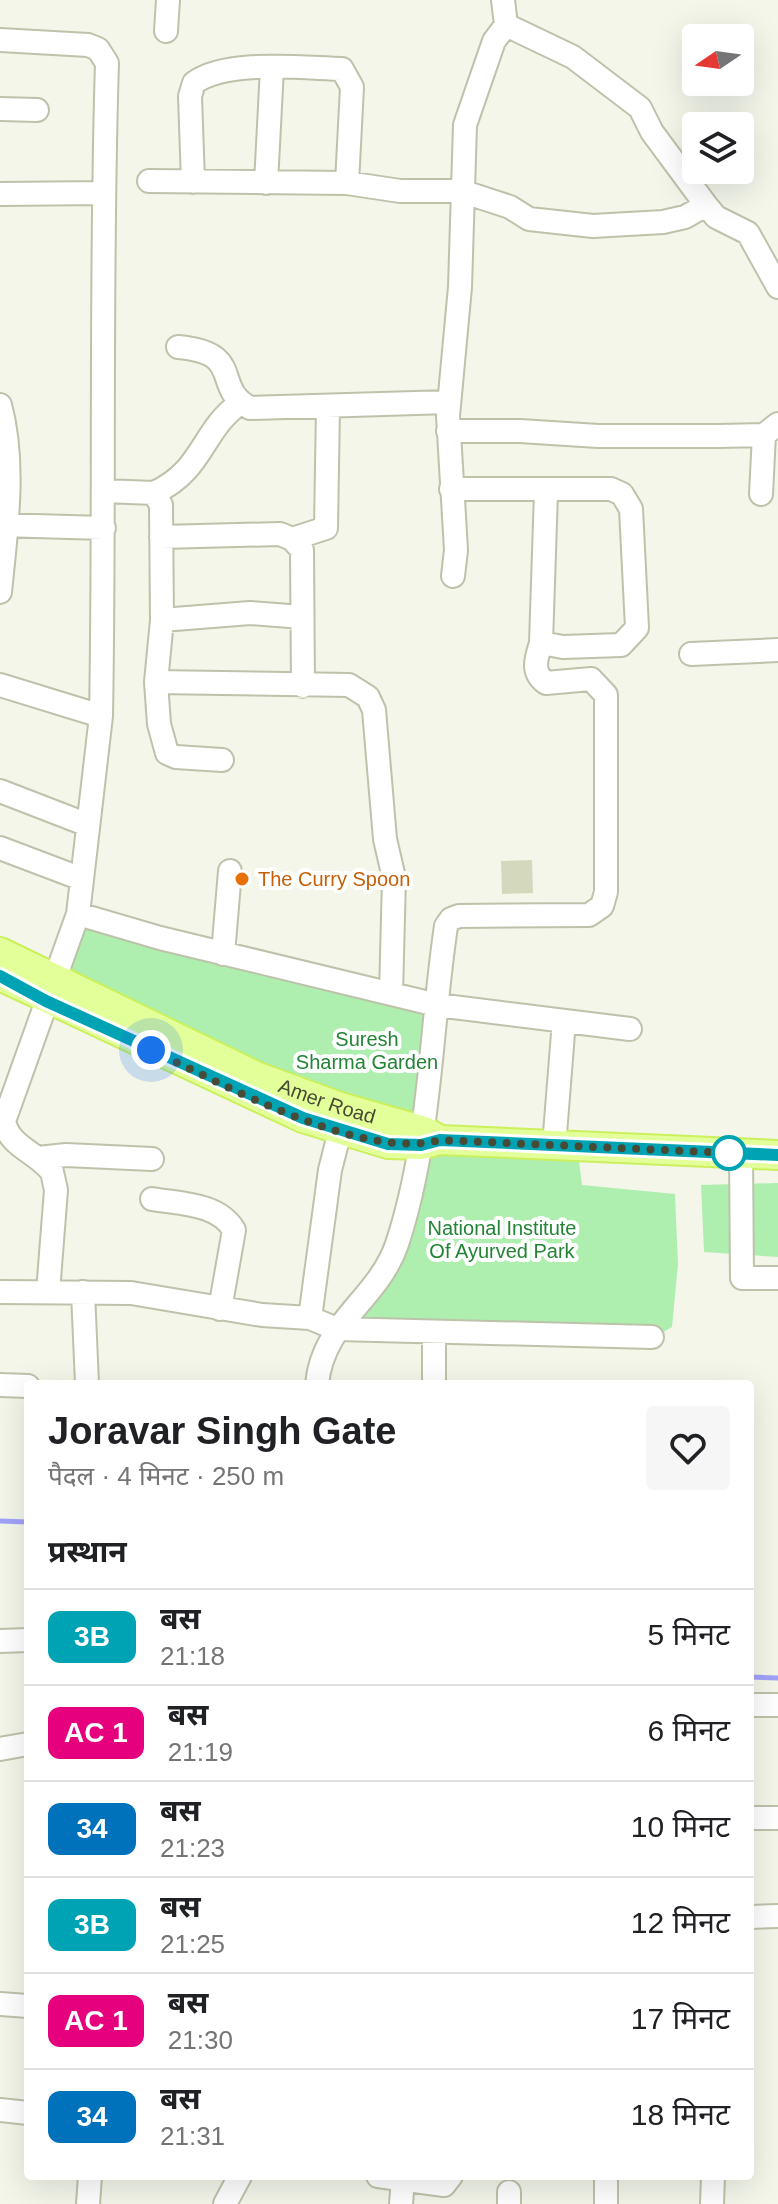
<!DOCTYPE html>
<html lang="hi">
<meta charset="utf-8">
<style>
:root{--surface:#fff;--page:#f6f6f6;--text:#202124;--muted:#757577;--line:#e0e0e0}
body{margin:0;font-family:Arial,"Noto Sans Devanagari",sans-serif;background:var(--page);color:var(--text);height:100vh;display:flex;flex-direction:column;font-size:30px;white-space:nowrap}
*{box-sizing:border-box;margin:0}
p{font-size:26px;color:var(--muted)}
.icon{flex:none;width:44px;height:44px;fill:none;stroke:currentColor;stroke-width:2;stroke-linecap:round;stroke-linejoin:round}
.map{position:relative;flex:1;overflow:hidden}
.panel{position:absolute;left:24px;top:1380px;width:730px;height:800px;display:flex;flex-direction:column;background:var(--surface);border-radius:8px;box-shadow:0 8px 32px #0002}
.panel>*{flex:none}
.badge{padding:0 16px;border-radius:12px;font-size:28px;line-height:52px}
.needle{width:52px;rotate:257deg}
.controls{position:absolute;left:682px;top:24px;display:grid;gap:16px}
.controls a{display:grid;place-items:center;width:72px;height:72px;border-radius:8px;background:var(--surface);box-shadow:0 8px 32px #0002;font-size:40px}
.you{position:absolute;width:40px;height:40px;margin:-20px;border:6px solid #fff;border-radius:50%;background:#1a73e8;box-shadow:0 0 0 12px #1a73e833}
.map>.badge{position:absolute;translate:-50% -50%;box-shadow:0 0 0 4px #fff}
h2{padding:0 24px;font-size:30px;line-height:72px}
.round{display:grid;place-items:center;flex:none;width:84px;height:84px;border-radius:8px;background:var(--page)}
.head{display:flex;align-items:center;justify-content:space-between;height:136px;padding:0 24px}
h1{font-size:38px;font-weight:700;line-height:60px}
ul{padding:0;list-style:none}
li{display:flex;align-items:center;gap:24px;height:96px;padding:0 24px;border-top:2px solid var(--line)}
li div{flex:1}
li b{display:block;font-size:30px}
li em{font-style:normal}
li .badge{min-width:88px;font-weight:700;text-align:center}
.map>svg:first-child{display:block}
.green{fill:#aeeeaf}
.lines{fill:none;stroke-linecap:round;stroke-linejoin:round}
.stream{stroke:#a0a3f8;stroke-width:5}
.building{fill:#d4d9bd}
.minor-casing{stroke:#bdc3aa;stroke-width:26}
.major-casing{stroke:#caf05d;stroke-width:32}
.minor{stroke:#fff;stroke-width:22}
.major{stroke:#e3ff99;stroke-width:28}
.line-casing{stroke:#fff;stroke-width:18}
.line{stroke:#00a3b4;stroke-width:12}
.walk{stroke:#474b36;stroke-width:8;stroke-dasharray:0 14.4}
.food-dot{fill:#e8710a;stroke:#fff;stroke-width:3}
.stop-dot{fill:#fff;stroke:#00a3b4;stroke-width:4}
.labels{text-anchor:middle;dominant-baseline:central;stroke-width:8;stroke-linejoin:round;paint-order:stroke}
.food-label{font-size:20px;fill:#c56008;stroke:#fff;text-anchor:start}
.park-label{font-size:20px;fill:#228434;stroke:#fff}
.street-label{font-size:20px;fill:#474b36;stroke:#fff}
</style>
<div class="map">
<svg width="778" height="2204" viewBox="0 0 778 2204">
<rect width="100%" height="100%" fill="#f3f6e9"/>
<path class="green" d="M79 921 432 1009 420 1119 344 1103 59 976Z
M431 1146 578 1153 582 1185 675 1194 678 1264 672 1327 658 1335 349 1323Z
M778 1183V1257L704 1252 701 1185Z"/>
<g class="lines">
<path class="stream" d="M0 1521 28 1522
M750 1677 778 1678"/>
</g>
<path class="building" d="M532 860 533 893 502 894 501 861Z"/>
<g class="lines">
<g class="minor-casing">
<path id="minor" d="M503 0 506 25 573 57 640 108 652 132 706 205 716 217 748 233 778 287
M166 31 168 0
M0 40 88 45 98 49 107 63C100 280 105 498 101 716
M0 109 37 110
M149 181 347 183 400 191H461L510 207 529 219 593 226 663 222 685 217 706 205
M193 182 190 96 194 83C226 59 302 68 342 69L352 87 347 183
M266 183 272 68
M0 194 103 193
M178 347C246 353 211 387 250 408L449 402
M0 405C16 464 6 532 0 592
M448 431H520L598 436H719L764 435 778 424
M451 489H611L622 494 631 509 637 628 621 645 563 647 541 643 546 492
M104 491 154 493 161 505 162 620 156 682 349 685 368 697 374 710 385 839 394 878 391 994
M154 493C204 470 201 431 240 403
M761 494 764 435
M0 525 104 528
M161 537 280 534 292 539 302 550 303 686
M292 539 326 528 328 407
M453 576 456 550 448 416 460 287 465 125 494 41 506 25
M162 620 250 613 302 617
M691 654 778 650
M156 682 159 724 167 753 176 757 222 760
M0 685 101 716 78 914 4 1121C9 1147 37 1152 52 1172L56 1190 48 1292
M0 791 88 825
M0 848 82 879
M78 914 160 938 437 1005 630 1029
M223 954 230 871
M554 1146 564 1021
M741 1153 742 1278H778
M38 1158 66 1155 152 1159
M152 1199C180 1204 218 1203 234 1230L220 1309
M0 1292 131 1293 262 1315 310 1318 337 1329 652 1337
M83 1292 87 1384
M310 1318 330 1170 340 1131
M434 1332V1384
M317 1384C323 1321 378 1300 397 1244 431 1141 430 1033 446 926L451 919 459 916 589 915 602 906 606 892V695L591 679 546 683C531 672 536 659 541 643
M0 1385 28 1386
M0 1641 28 1640
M750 1705H778
M0 1749 28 1744
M750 1818H778
M750 1917 778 1916
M0 2004 28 2006
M0 2110 28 2113
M378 2176 444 2185 451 2176
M88 2204 90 2176
M225 2204 240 2176
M401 2204 403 2179
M509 2204V2192
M606 2204V2176
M712 2204 713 2176"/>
</g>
<g class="major-casing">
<g id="major">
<path id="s1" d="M0 952 258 1077 340 1107 424 1131 440 1140"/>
<path d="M0 976 303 1118 388 1144 421 1145 440 1140 778 1155"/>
</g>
</g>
<use href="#minor" class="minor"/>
<use href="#major" class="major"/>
</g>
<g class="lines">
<g class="line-casing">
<path id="line" d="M0 976 46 1001 303 1118 388 1144 421 1145 440 1140 778 1155"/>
</g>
<use href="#line" class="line"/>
<path class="walk" d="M151 1050C226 1085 360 1161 440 1140L729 1153"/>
</g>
<circle class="food-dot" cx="242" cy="879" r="8"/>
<circle class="stop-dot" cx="729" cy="1153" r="16"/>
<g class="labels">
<g class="food-label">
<text x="258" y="879">The Curry Spoon</text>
</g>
<g class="park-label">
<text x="367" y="1039">Suresh<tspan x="367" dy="23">Sharma Garden</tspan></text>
<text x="502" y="1228">National Institute<tspan x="502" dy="23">Of Ayurved Park</tspan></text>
</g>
<g class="street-label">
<text stroke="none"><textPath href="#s1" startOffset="360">Amer Road</textPath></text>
</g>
</g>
</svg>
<div class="controls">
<a><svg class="needle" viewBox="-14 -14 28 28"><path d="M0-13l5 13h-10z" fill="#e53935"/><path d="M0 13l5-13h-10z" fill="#757577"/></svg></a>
<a><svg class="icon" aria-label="layers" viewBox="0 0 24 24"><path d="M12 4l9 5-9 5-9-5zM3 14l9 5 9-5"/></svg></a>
</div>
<div class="you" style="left:151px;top:1050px"></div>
<section class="panel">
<div class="head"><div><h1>Joravar Singh Gate</h1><p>पैदल · 4 मिनट · 250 m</p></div><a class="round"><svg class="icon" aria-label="heart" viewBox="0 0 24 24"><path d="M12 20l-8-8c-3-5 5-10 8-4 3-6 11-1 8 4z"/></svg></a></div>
<h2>प्रस्थान</h2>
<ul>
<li><span class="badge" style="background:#00a3b4;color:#fff">3B</span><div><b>बस</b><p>21:18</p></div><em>5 मिनट</em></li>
<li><span class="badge" style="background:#e6007e;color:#fff">AC 1</span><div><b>बस</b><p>21:19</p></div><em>6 मिनट</em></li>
<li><span class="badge" style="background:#0072bc;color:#fff">34</span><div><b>बस</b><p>21:23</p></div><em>10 मिनट</em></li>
<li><span class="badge" style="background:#00a3b4;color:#fff">3B</span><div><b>बस</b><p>21:25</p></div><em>12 मिनट</em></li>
<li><span class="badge" style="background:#e6007e;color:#fff">AC 1</span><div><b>बस</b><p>21:30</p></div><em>17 मिनट</em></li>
<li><span class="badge" style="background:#0072bc;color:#fff">34</span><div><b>बस</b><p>21:31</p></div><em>18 मिनट</em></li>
</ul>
</section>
</div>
